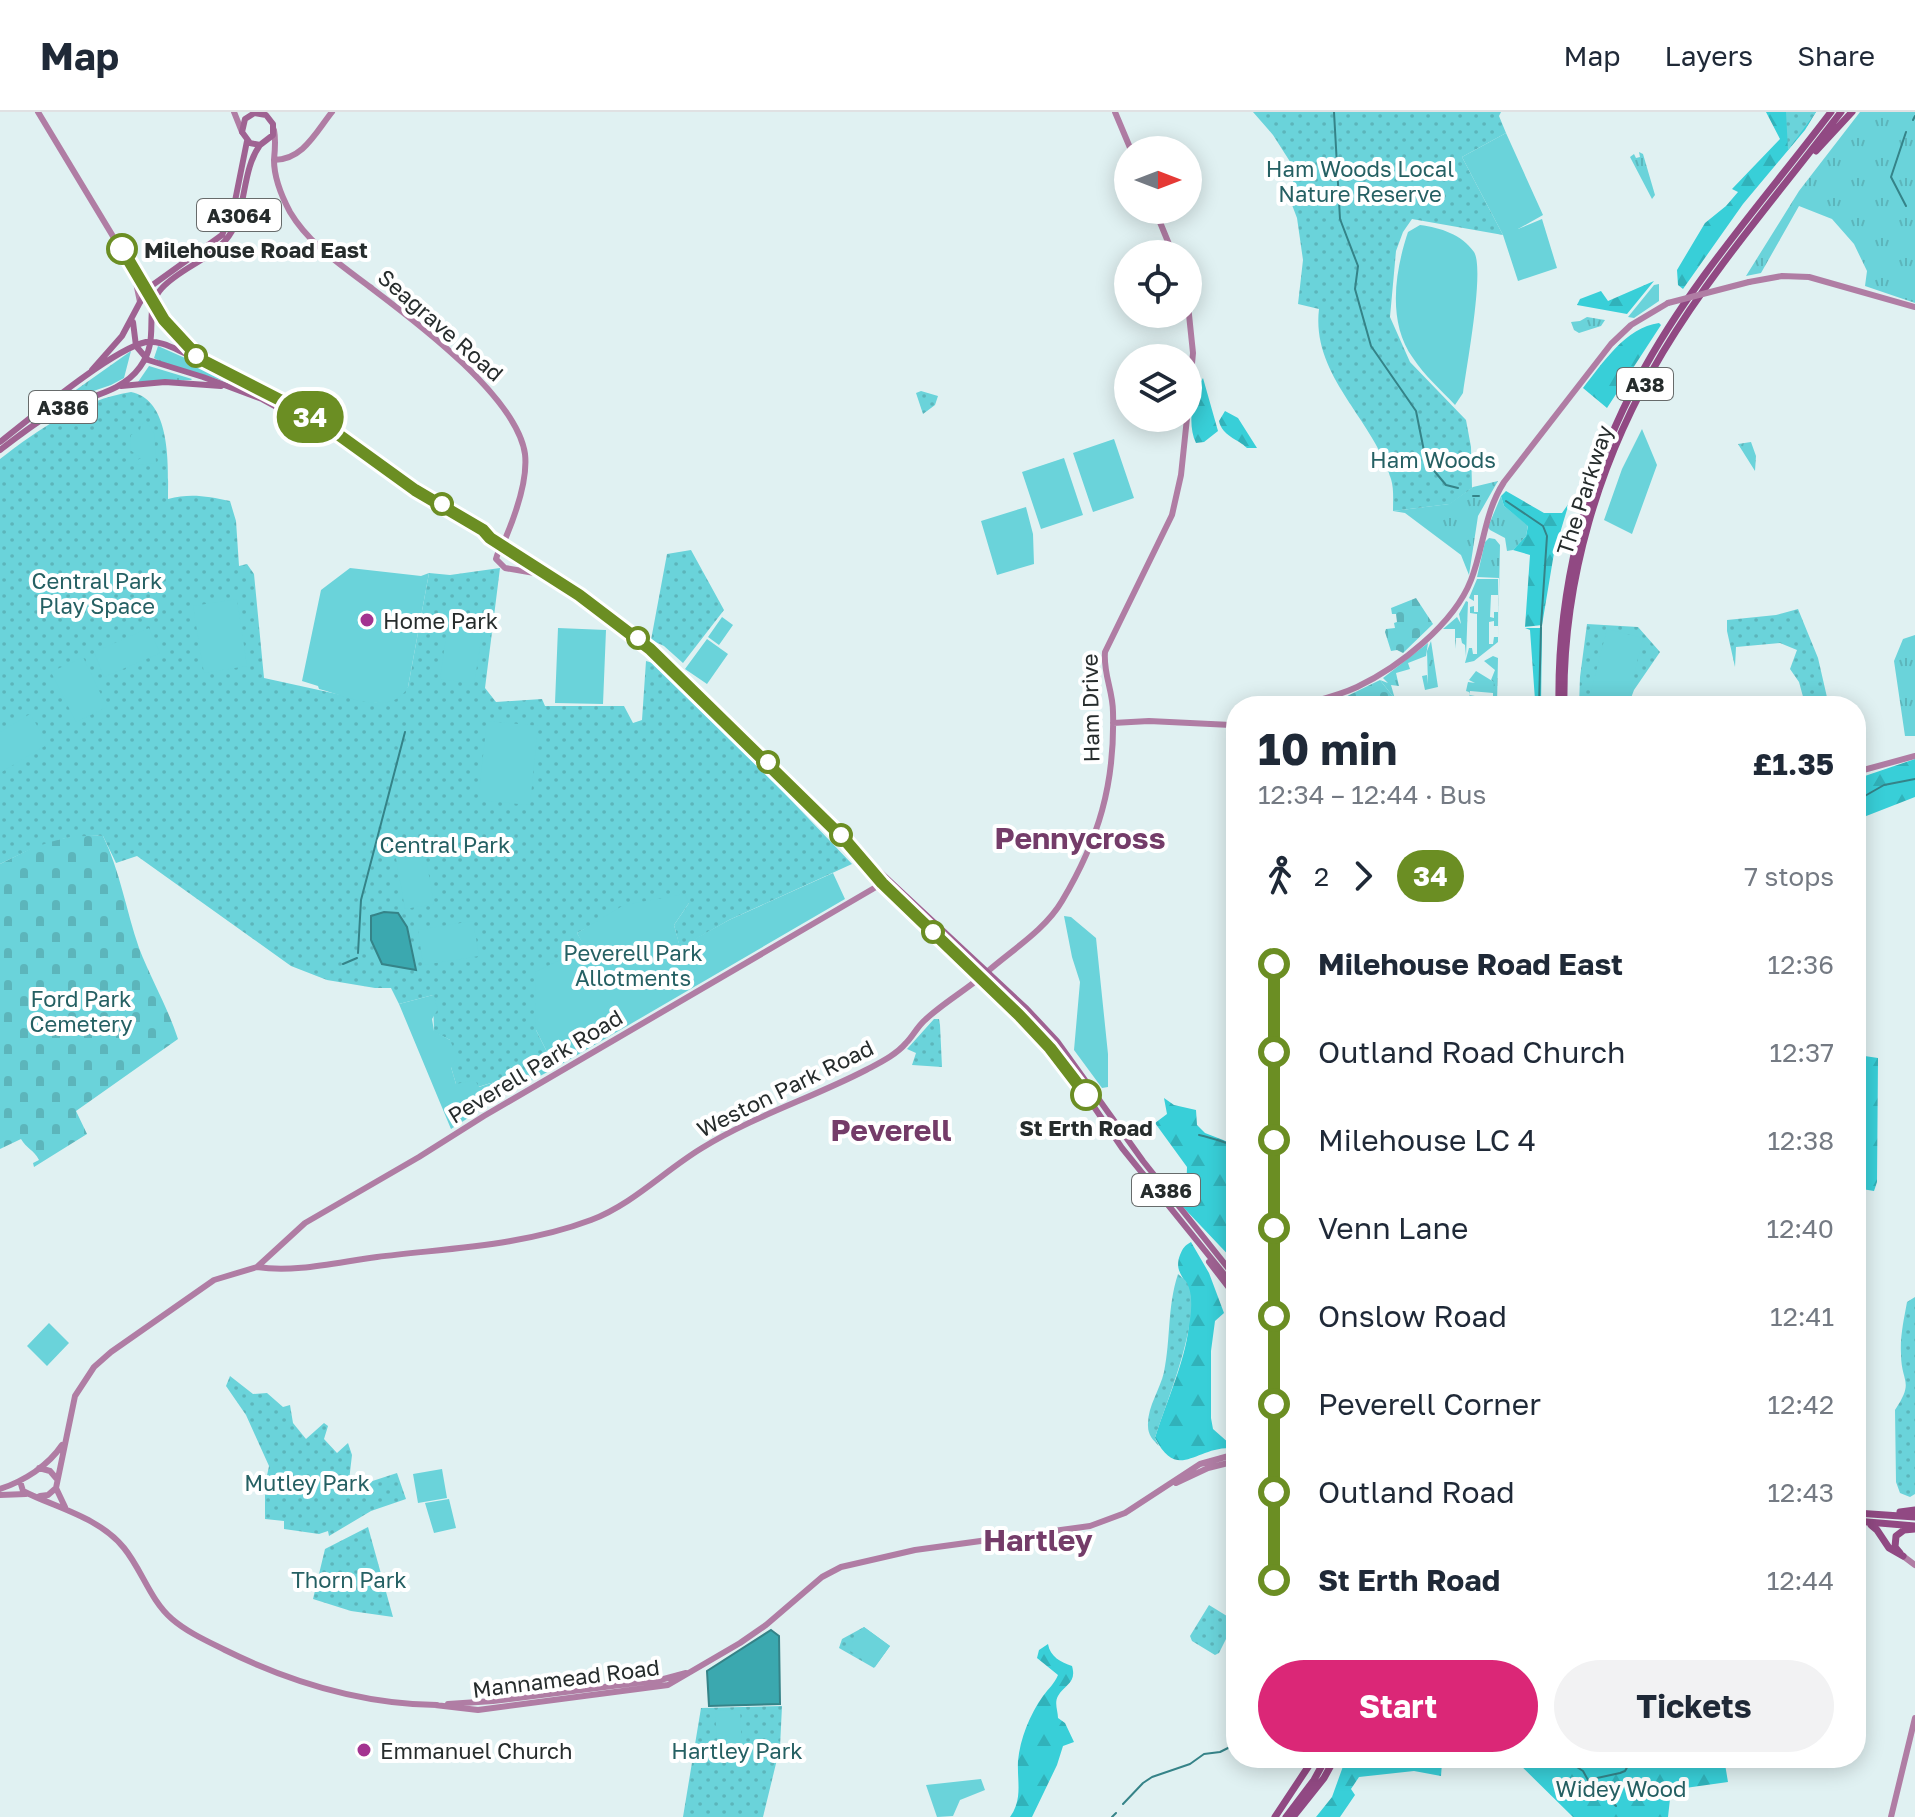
<!DOCTYPE html>
<meta charset="utf-8">
<style>
:root{--surface:#fff;--page:#f2f2f3;--text:#1f2937;--muted:#747a83;--line:#e0e1e3;--accent:#db2777}
body{margin:0;font-family:"Golos Text",sans-serif;background:var(--page);color:var(--text);height:100vh;display:flex;flex-direction:column;font-size:30px;white-space:nowrap}
*{box-sizing:border-box;margin:0}
p{font-size:26px;color:var(--muted)}
.icon{flex:none;width:44px;height:44px;fill:none;stroke:currentColor;stroke-width:2;stroke-linecap:round;stroke-linejoin:round}
.map{position:relative;flex:1;overflow:hidden}
.sheet{position:absolute;left:1226px;top:584px;width:640px;height:1072px;display:flex;flex-direction:column;background:var(--surface);border-radius:32px;box-shadow:0 4px 20px #0003}
.sheet>*{flex:none}
.badge{padding:0 16px;border-radius:26px;font-size:28px;line-height:52px}
.needle{width:52px;rotate:90deg}
.tools{position:absolute;left:1114px;top:24px;display:grid;gap:16px}
.tools a{display:grid;place-items:center;width:88px;height:88px;border-radius:50%;background:var(--surface);box-shadow:0 4px 20px #0003;font-size:40px}
.map>.badge{position:absolute;translate:-50% -50%;box-shadow:0 0 0 4px #fff}
.legs{display:flex;align-items:center;gap:12px;height:88px;padding:0 32px;font-size:26px}
.legs p{margin-inline-start:auto}
.summary{display:flex;align-items:center;justify-content:space-between;height:136px;padding:0 32px}
h1{font-size:44px;font-weight:700;line-height:60px}
.primary-button{display:flex;gap:16px;margin-top:auto;padding:16px 32px}
.primary-button a{flex:1;height:92px;border-radius:48px;background:var(--accent);color:#fff;font-size:32px;font-weight:700;line-height:92px;text-align:center}
.primary-button a+a{background:var(--page);color:var(--text)}
ul{padding:0 32px;list-style:none}
li{display:flex;align-items:center;gap:28px;height:88px;font-size:30px}
li i{display:grid;place-items:center;width:12px;height:100%;margin:0 10px;background:currentColor}
li i::after{content:'';width:20px;height:20px;margin:-10px;border:6px solid;border-radius:50%;background:var(--surface)}
li p{margin-inline-start:auto}
li:first-child i{background:linear-gradient(#0000 50%,currentColor 0)}
li:last-child i{background:linear-gradient(currentColor 50%,#0000 0)}
header{display:flex;align-items:center;gap:48px;box-sizing:border-box;height:112px;padding:0 40px;background:var(--surface);border-bottom:2px solid var(--line)}
header strong{font-size:38px}
nav{display:flex;gap:44px;margin-inline-start:auto;font-size:28px}
.map>svg:first-child{display:block}
.grass{fill:url(#grass-tufts)}
.forest{fill:url(#forest-firs)}
.cemetery{fill:url(#cemetery-stones)}
.park{fill:url(#park-dots)}
.garden{fill:#6ad3da}
.water{fill:#3ba8af;stroke:#358388;stroke-width:2}
.lines{fill:none;stroke-linecap:round;stroke-linejoin:round}
.stream{stroke:#358388;stroke-width:2}
.secondary{stroke:#b07da4;stroke-width:6}
.primary{stroke:#9f6292;stroke-width:6}
.highway{stroke:#914983;stroke-width:7}
.secondary-bridge{stroke:#b07da4;stroke-width:6}
.line-1-casing{stroke:#fff;stroke-width:18}
.line-1{stroke:#6b8e23;stroke-width:12}
.stop-1-dot{fill:#fff;stroke:#6b8e23;stroke-width:4}
.poi-dot{fill:#a33390;stroke:#fff;stroke-width:3}
.labels{text-anchor:middle;dominant-baseline:central;stroke-width:8;stroke-linejoin:round;paint-order:stroke}
.shield{fill:#fff;stroke:#676b6b;stroke-width:2}
.shield-label{font-size:20px;font-weight:bold;fill:#262c2c}
.park-label{font-size:22px;fill:#256063;stroke:#fff}
.stop-label{font-size:22px;font-weight:bold;fill:#262c2c;stroke:#fff;text-anchor:start}
.street-label{font-size:22px;fill:#262c2c;stroke:#fff}
.poi-label{font-size:22px;fill:#262c2c;stroke:#fff;text-anchor:start}
.district-label{font-size:30px;font-weight:bold;fill:#743c69;stroke:#fff}
</style>
<header>
<strong>Map</strong>
<nav><a>Map</a><a>Layers</a><a>Share</a></nav>
</header>
<div class="map">
<svg width="1915" height="1705" viewBox="0 0 1915 1705">
<defs>
<pattern id="grass-tufts" width="24" height="20" patternUnits="userSpaceOnUse" patternTransform="scale(2)"><rect width="24" height="20" fill="#6ad3da"/><path d="M3 7l-1-3M5 7V3M7 7l1-3M15 17l-1-3M17 17v-4M19 17l1-3" fill="none" stroke="#5cb5bb"/></pattern>
<pattern id="forest-firs" width="22" height="20" patternUnits="userSpaceOnUse" patternTransform="scale(2)"><rect width="22" height="20" fill="#38cfd8"/><path d="M5 1l3.5 6h-7zM16 11l3.5 6h-7z" fill="#31b2ba"/></pattern>
<pattern id="cemetery-stones" width="16" height="16" patternUnits="userSpaceOnUse" patternTransform="scale(2)"><rect width="16" height="16" fill="#6ad3da"/><path d="M2 7V4a2 2 0 0 1 4 0v3zM10 15v-3a2 2 0 0 1 4 0v3z" fill="#5cb5bb"/></pattern>
<pattern id="park-dots" width="8" height="8" patternUnits="userSpaceOnUse" patternTransform="scale(2)"><rect width="8" height="8" fill="#6ad3da"/><path d="M2 2h.1M6 6h.1" fill="none" stroke="#5cb5bb" stroke-width="1.8" stroke-linecap="round"/></pattern>
</defs>
<rect width="100%" height="100%" fill="#e0f1f2"/>
<path class="grass" d="M1860 0H1915V191L1865 174 1867 159 1854 132 1832 107 1799 94 1761 161 1746 164 1799 79Z
M1639 40 1643 42 1655 83 1652 87 1630 45 1634 42 1636 46 1640 45Z
M1659 172V189L1634 206 1628 205 1654 173Z
M1587 205 1605 208 1601 214 1579 221 1574 218 1571 210 1580 209Z
M158 234 203 254 240 274 161 250 154 246Z
M131 239 124 266 111 273 70 287 39 304Z
M149 254 192 267 191 268 138 270Z
M1751 330 1756 344 1755 359 1738 332Z
M1498 369 1478 404 1469 463 1461 443 1405 401 1393 399 1449 392 1473 375Z
M1501 384 1504 394 1528 413 1526 424 1513 438 1507 439 1505 426 1490 418 1488 415Z
M1489 426 1495 427 1500 433 1498 530 1499 466 1477 465 1485 430Z
M1466 489 1468 490 1466 545 1465 533 1462 531 1461 526H1456L1455 537V517H1443L1457 505 1461 512 1459 502Z
M1915 523V624H1905L1894 549 1903 527Z
M1431 529 1438 575 1425 578 1422 564 1427 563 1428 572 1427 539Z
M1428 531 1426 544 1408 551 1410 557 1396 561 1399 574 1391 573 1395 587 1380 568 1388 571 1383 566Z
M1493 544 1498 546 1497 593H1489V588H1493V570L1491 568 1495 558 1484 549Z"/>
<path class="forest" d="M1766 0H1816L1805 18 1743 92 1683 177 1678 173 1677 158 1705 111 1726 94 1738 80 1732 77 1780 27Z
M1654 169 1627 202 1577 193 1580 187 1601 179 1608 189Z
M1659 211 1661 213 1607 296 1583 276C1602 252 1626 215 1659 211Z
M1203 266 1218 319 1204 330 1196 331C1187 313 1192 282 1203 266Z
M1225 299 1238 306 1257 336H1247C1238 327 1222 324 1219 309Z
M1506 379 1544 401H1562L1569 391 1554 441 1542 513 1525 515 1530 443 1513 438 1526 424 1528 414 1504 394 1501 384Z
M1525 516H1542L1541 594H1523L1525 589 1535 588 1530 518Z
M1915 647V685L1856 708V667Z
M1858 943 1878 946 1877 1070 1874 1079 1856 1076V1052L1861 1053 1864 1039 1856 1036V945Z
M1164 986 1174 993 1196 998 1197 1013 1205 1021 1236 1033V1151L1183 1095 1186 1083 1187 1055 1155 1011 1167 1002Z
M1191 1130 1209 1161 1224 1201 1215 1209 1211 1239V1306L1213 1317 1230 1332 1231 1336C1195 1335 1178 1370 1155 1326 1165 1292 1189 1242 1189 1207 1189 1199 1191 1190 1190 1182 1187 1166 1173 1161 1180 1143 1183 1136 1184 1134 1191 1130Z
M1048 1532C1050 1545 1061 1550 1072 1554 1077 1571 1065 1572 1058 1584 1054 1591 1058 1599 1058 1606L1065 1611 1074 1630 1063 1634 1057 1653 1032 1705H1010C1023 1687 1017 1670 1018 1649 1020 1627 1030 1602 1043 1584 1049 1576 1054 1572 1058 1563L1037 1546 1039 1538Z
M1346 1646 1442 1651 1441 1664 1414 1659 1359 1665 1351 1677 1355 1683 1340 1705H1316L1332 1685Z
M1513 1646H1724L1728 1670 1671 1678 1668 1705H1573Z"/>
<path class="cemetery" d="M1416 486 1433 512 1403 541 1397 538 1391 539 1385 520 1386 517 1395 516 1394 511 1397 510 1396 502H1392L1391 496Z
M1380 568 1395 587 1394 594H1340L1337 589Z
M81 723 103 724C120 759 126 798 139 836 151 867 168 896 178 927L76 999 87 1022 34 1055 33 1051 39 1048C34 1038 26 1036 21 1027L0 1037V752L44 730Z"/>
<path class="park" d="M1253 0H1501L1499 4 1506 21 1462 45 1503 123 1412 107 1403 120 1396 139 1390 205 1410 250 1466 308 1471 335 1472 376 1450 392 1393 399C1393 388 1394 377 1391 367 1373 306 1311 264 1319 197L1298 192 1303 148 1297 106 1289 85 1296 59 1273 23Z
M1786 0H1816L1788 38Z
M921 279 938 284 935 293 923 302 916 281Z
M131 280C172 288 168 355 168 387 190 381 207 384 230 389L236 409 239 454 247 452 254 462 264 566 378 591 408 575 429 461 450 463 500 456 485 576 496 590 542 587 545 594H624L633 611 642 608 646 549 663 554 852 752 729 808 680 836 674 813 689 791 594 812 577 821 586 836 536 918 555 956 504 983 494 970 478 975 456 972 451 955 450 928 434 920 433 883 399 892 391 876H375L327 868 291 854 137 744 116 751 103 724C60 722 37 734 0 752V347C39 317 81 288 131 280Z
M691 438 724 498 683 551 664 534 651 528 667 442Z
M1798 497 1818 546 1829 594H1824L1823 587 1805 592 1799 570 1790 557 1797 538 1780 531 1736 535 1735 555 1727 519V508L1776 503Z
M1587 512 1638 515 1660 540 1634 578 1628 594H1579L1580 565Z
M934 907H939L940 913 942 955 912 953 916 941 907 937Z
M1178 1162C1181 1165 1185 1167 1187 1171 1204 1202 1165 1293 1155 1326L1159 1334C1153 1328 1148 1323 1148 1314 1147 1295 1160 1278 1164 1260 1171 1226 1167 1196 1178 1162Z
M1915 1185V1382L1910 1385 1900 1381 1896 1370 1895 1298C1915 1268 1901 1271 1901 1242 1900 1224 1904 1207 1907 1190Z
M230 1264 253 1282 267 1281 283 1295 290 1293 293 1311 306 1327 324 1311 328 1314 324 1327 337 1341 348 1331 352 1343 348 1377 397 1361 406 1387 371 1399 329 1424 328 1419 319 1422 284 1417V1409L265 1407V1373L269 1354 246 1303 226 1274Z
M368 1415 393 1505 351 1499 313 1487 325 1437Z
M1209 1493 1235 1509 1219 1541 1215 1543 1192 1529 1190 1524Z
M864 1515 890 1534 874 1556 839 1536 842 1527Z
M782 1594 780 1635 763 1705H683L701 1596Z"/>
<path class="garden" d="M1506 21 1543 103 1518 117 1542 107 1557 156 1518 169 1503 123 1462 45Z
M1420 113C1441 116 1461 122 1474 140 1485 157 1466 257 1463 281L1455 293C1441 278 1424 263 1413 246 1387 210 1395 159 1408 120Z
M146 309 154 321 156 351 137 353 136 349 141 346 130 338 131 323 140 318 141 313Z
M1642 317 1657 353 1632 422 1604 408 1622 357Z
M1114 327 1134 386 1093 400 1073 341Z
M1064 346 1083 403 1041 417 1022 360Z
M1026 395 1033 422 1034 452 997 463 981 409Z
M350 456 421 464 429 461 408 575C391 606 346 584 319 577L318 574 302 569 321 478Z
M1477 467H1498V483H1491L1490 505 1494 506V500H1498V514H1494V509L1489 510V532H1493L1494 525H1498V530L1474 549 1465 551 1469 536H1472L1473 542H1477V502L1470 501V495L1474 494V500H1478V483H1474V489L1469 486Z
M237 487 247 554 204 561 193 494Z
M722 505 733 513 719 533 708 525Z
M448 511 483 517 474 572 440 567Z
M149 516 160 541 104 565 94 540Z
M558 516 606 518 603 592 555 591Z
M1607 517 1643 526 1626 594H1601L1588 591Z
M707 527 728 542 707 572 685 557Z
M83 545 107 595 76 610 51 560Z
M1476 559 1494 570 1493 581 1470 579 1469 583 1475 584V588H1470L1469 580 1466 579 1468 570 1475 571 1469 568Z
M30 602 48 632 0 661V620Z
M487 609 538 614 530 693 478 688Z
M423 730 434 792 405 797 394 735Z
M833 761 845 787 555 956 536 918 535 860 585 836 577 821 624 793 685 782 689 791 674 813 680 835 729 808Z
M1064 804 1071 805 1096 826 1108 942V975L1102 976 1074 938 1080 870 1072 845Z
M473 809 479 844 423 853 418 818Z
M433 883 438 897 432 907 434 919 450 928 457 945 451 955 456 972 475 968 479 975 494 970 504 983 451 1017 399 892Z
M49 1211 69 1231 47 1254 27 1234Z
M442 1357 447 1386 418 1391 413 1362Z
M449 1387 456 1416 434 1421 425 1391Z
M864 1515 890 1534 875 1555 847 1537Z
M740 1598 742 1638 718 1640 715 1599Z
M981 1667 985 1678 960 1688 953 1704 937 1705 926 1673Z"/>
<path class="water" d="M384 800 398 801 407 815 416 858 382 852 371 828V804Z
M771 1518 779 1524 780 1592 709 1594 707 1559Z"/>
<g class="lines">
<path class="stream" d="M1334 0 1340 107 1358 154 1355 177 1371 234 1416 299 1426 349 1446 373 1458 376
M1913 8 1915 4
M1906 20 1891 65 1906 94
M1473 384H1479
M1506 389 1543 414 1547 424 1541 514
M1539 594 1541 515
M1856 689 1884 673 1915 667
M358 841 361 788 405 620
M343 852 357 846
M1199 1023C1213 1026 1223 1030 1236 1034
M1563 1646 1583 1659 1588 1668 1616 1694
M1588 1668 1620 1661 1625 1659 1629 1652
M1123 1692 1143 1671 1152 1665 1190 1652 1204 1642 1220 1640 1236 1632
M1112 1705 1116 1701"/>
<path class="secondary" d="M38 0 152 189
M234 0 242 20
M1115 0 1131 38
M274 18C276 28 275 38 274 48 274 66 282 85 290 100 309 132 341 153 370 175 415 209 517 285 525 342 528 368 516 401 506 425 502 432 498 439 496 447L505 456 546 463
M274 48C303 48 316 20 332 0
M1155 98 1173 142
M134 161 140 190
M1749 170 1782 164 1809 165 1915 195
M1188 193 1193 241 1188 294
M1298 594C1318 588 1338 584 1357 575 1399 555 1454 512 1471 468 1484 435 1484 401 1504 370L1611 232 1631 213 1668 191
M1113 611 1149 609 1231 613 1236 611
M1856 660 1915 644
M257 1155C295 1161 338 1150 377 1145 449 1136 522 1134 591 1108 633 1092 664 1059 702 1036 754 1004 812 986 866 958 879 951 896 943 906 931 913 924 917 915 925 908 944 890 968 877 987 860 1012 838 1045 818 1062 789 1099 727 1115 672 1113 600 1113 579 1103 561 1105 540L1172 403 1181 363 1187 306
M39 1356 50 1359 56 1366
M20 1369 23 1379C56 1396 99 1405 124 1436 142 1458 150 1488 172 1507 187 1520 207 1529 225 1538 292 1571 362 1592 437 1593
M1176 1371 1208 1356 1236 1349
M56 1376 65 1395
M0 1377C24 1369 48 1354 62 1333
M0 1383 26 1382
M40 1384 48 1383 56 1376 75 1284 94 1255 111 1240 214 1168 257 1155 305 1111 419 1045 484 1004 888 768
M1903 1444 1915 1453
M448 1592 493 1589 660 1568 686 1561
M435 1593 478 1598 668 1573 740 1531 766 1513 822 1465 841 1455 915 1438 1090 1414 1125 1401 1200 1352 1236 1342
M1891 1705 1915 1606"/>
<path class="primary" d="M254 1 266 3 273 12V23L260 33 250 31 242 20 245 7 256 0
M152 189 170 218 194 242
M133 210 136 234 148 248 203 265 262 287 347 333
M92 258 122 224 147 177 222 123 234 94 247 29
M121 274 165 270 221 274
M0 330C32 305 111 238 146 230 160 228 175 237 187 242 236 263 289 288 333 319 368 343 401 371 440 390
M0 338C18 325 35 310 55 300 83 284 120 283 140 255 162 225 141 198 162 176 182 154 217 146 232 119 247 92 242 58 260 33
M438 389 504 429 536 453
M483 418 490 426 579 483 636 524 836 719 1027 897 1057 929 1143 1049 1236 1166
M864 749 882 771 1050 936 1073 964 1122 1036 1236 1177
M1209 1150 1236 1185"/>
<path class="highway" d="M1816 39 1852 0
M1559 594C1557 481 1585 366 1639 266 1690 170 1765 87 1831 0
M1564 594C1562 469 1599 347 1663 240 1714 155 1781 79 1841 0
M1900 1400 1915 1398
M1856 1401 1915 1405
M1856 1409 1915 1414
M1871 1413 1877 1418 1889 1436 1903 1444
M1900 1441 1895 1435 1896 1424 1904 1418 1915 1417
M1275 1705 1314 1646
M1286 1705 1314 1668 1326 1646
M1293 1705 1324 1666 1335 1646"/>
<path class="secondary-bridge" d="M1668 191 1749 170"/>
</g>
<g class="lines">
<g class="line-1-casing">
<path id="line-1" d="M122 137 164 208 200 247 280 288 332 318 415 378 483 418 490 426 579 483 650 537 846 729 882 771 1019 903 1050 936 1086 983"/>
</g>
<use href="#line-1" class="line-1"/>
</g>
<g class="stop-1-dot">
<circle cx="122" cy="137" r="14"/>
<circle cx="196" cy="244" r="10"/>
<circle cx="442" cy="392" r="10"/>
<circle cx="638" cy="526" r="10"/>
<circle cx="768" cy="650" r="10"/>
<circle cx="841" cy="723" r="10"/>
<circle cx="933" cy="820" r="10"/>
<circle cx="1086" cy="983" r="14"/>
</g>
<g class="poi-dot">
<circle cx="367" cy="508" r="8"/>
<circle cx="364" cy="1638" r="8"/>
</g>
<g class="labels">
<g class="shield">
<rect x="197" y="87" width="84" height="32" rx="6"/>
<rect x="1617" y="256" width="56" height="32" rx="6"/>
<rect x="29" y="279" width="68" height="32" rx="6"/>
<rect x="1132" y="1062" width="68" height="32" rx="6"/>
</g>
<g class="shield-label">
<text x="239" y="103">A3064</text>
<text x="1645" y="272">A38</text>
<text x="63" y="295">A386</text>
<text x="1166" y="1078">A386</text>
</g>
<g class="park-label">
<text x="1360" y="56">Ham Woods Local<tspan x="1360" dy="25">Nature Reserve</tspan></text>
<text x="1433" y="347">Ham Woods</text>
<text x="97" y="468">Central Park<tspan x="97" dy="25">Play Space</tspan></text>
<text x="445" y="732">Central Park</text>
<text x="633" y="840">Peverell Park<tspan x="633" dy="25">Allotments</tspan></text>
<text x="81" y="886">Ford Park<tspan x="81" dy="25">Cemetery</tspan></text>
<text x="307" y="1370">Mutley Park</text>
<text x="349" y="1467">Thorn Park</text>
<text x="737" y="1638">Hartley Park</text>
<text x="1621" y="1676">Widey Wood</text>
</g>
<g class="stop-label">
<text x="144" y="137">Milehouse Road East</text>
<text x="1086" y="1015" text-anchor="middle">St Erth Road</text>
</g>
<g class="street-label">
<text transform="translate(441 213) rotate(41)">Seagrave Road</text>
<text transform="translate(1584 378) rotate(-72)">The Parkway</text>
<text transform="translate(1090 596) rotate(-91)">Ham Drive</text>
<text transform="translate(535 954) rotate(-31)">Peverell Park Road</text>
<text transform="translate(785 976) rotate(-26)">Weston Park Road</text>
<text transform="translate(566 1566) rotate(-7)">Mannamead Road</text>
</g>
<g class="poi-label">
<text x="383" y="508">Home Park</text>
<text x="380" y="1638">Emmanuel Church</text>
</g>
<g class="district-label">
<text x="1080" y="726">Pennycross</text>
<text x="891" y="1018">Peverell</text>
<text x="1038" y="1428">Hartley</text>
</g>
</g>
</svg>
<div class="tools">
<a><svg class="needle" viewBox="-14 -14 28 28"><path d="M0-13l5 13h-10z" fill="#e53935"/><path d="M0 13l5-13h-10z" fill="#747a83"/></svg></a>
<a><svg class="icon" aria-label="locate" viewBox="0 0 24 24"><circle cx="12" cy="12" r="6"/><path d="M12 2v4M12 18v4M2 12h4M18 12h4"/></svg></a>
<a><svg class="icon" aria-label="layers" viewBox="0 0 24 24"><path d="M12 4l9 5-9 5-9-5zM3 14l9 5 9-5"/></svg></a>
</div>
<b class="badge" style="left:310px;top:305px;background:#6b8e23;color:#fff">34</b>
<section class="sheet">
<div class="summary"><div><h1>10 min</h1><p>12:34 – 12:44 · Bus</p></div><b>£1.35</b></div>
<div class="legs"><svg class="icon" aria-label="walk" viewBox="0 0 24 24"><circle cx="13" cy="4" r="2"/><path d="M13 8l-2 6 4 7M11 14l-3 7M7 12l3-4h3l4 4"/></svg>2<svg class="icon" aria-label="forward" viewBox="0 0 24 24"><path d="M9 5l7 7-7 7"/></svg><b class="badge" style="background:#6b8e23;color:#fff">34</b><p>7 stops</p></div>
<ul>
<li><i style="color:#6b8e23"></i><b>Milehouse Road East</b><p>12:36</p></li>
<li><i style="color:#6b8e23"></i><span>Outland Road Church</span><p>12:37</p></li>
<li><i style="color:#6b8e23"></i><span>Milehouse LC 4</span><p>12:38</p></li>
<li><i style="color:#6b8e23"></i><span>Venn Lane</span><p>12:40</p></li>
<li><i style="color:#6b8e23"></i><span>Onslow Road</span><p>12:41</p></li>
<li><i style="color:#6b8e23"></i><span>Peverell Corner</span><p>12:42</p></li>
<li><i style="color:#6b8e23"></i><span>Outland Road</span><p>12:43</p></li>
<li><i style="color:#6b8e23"></i><b>St Erth Road</b><p>12:44</p></li>
</ul>
<div class="primary-button"><a>Start</a><a>Tickets</a></div>
</section>
</div>
